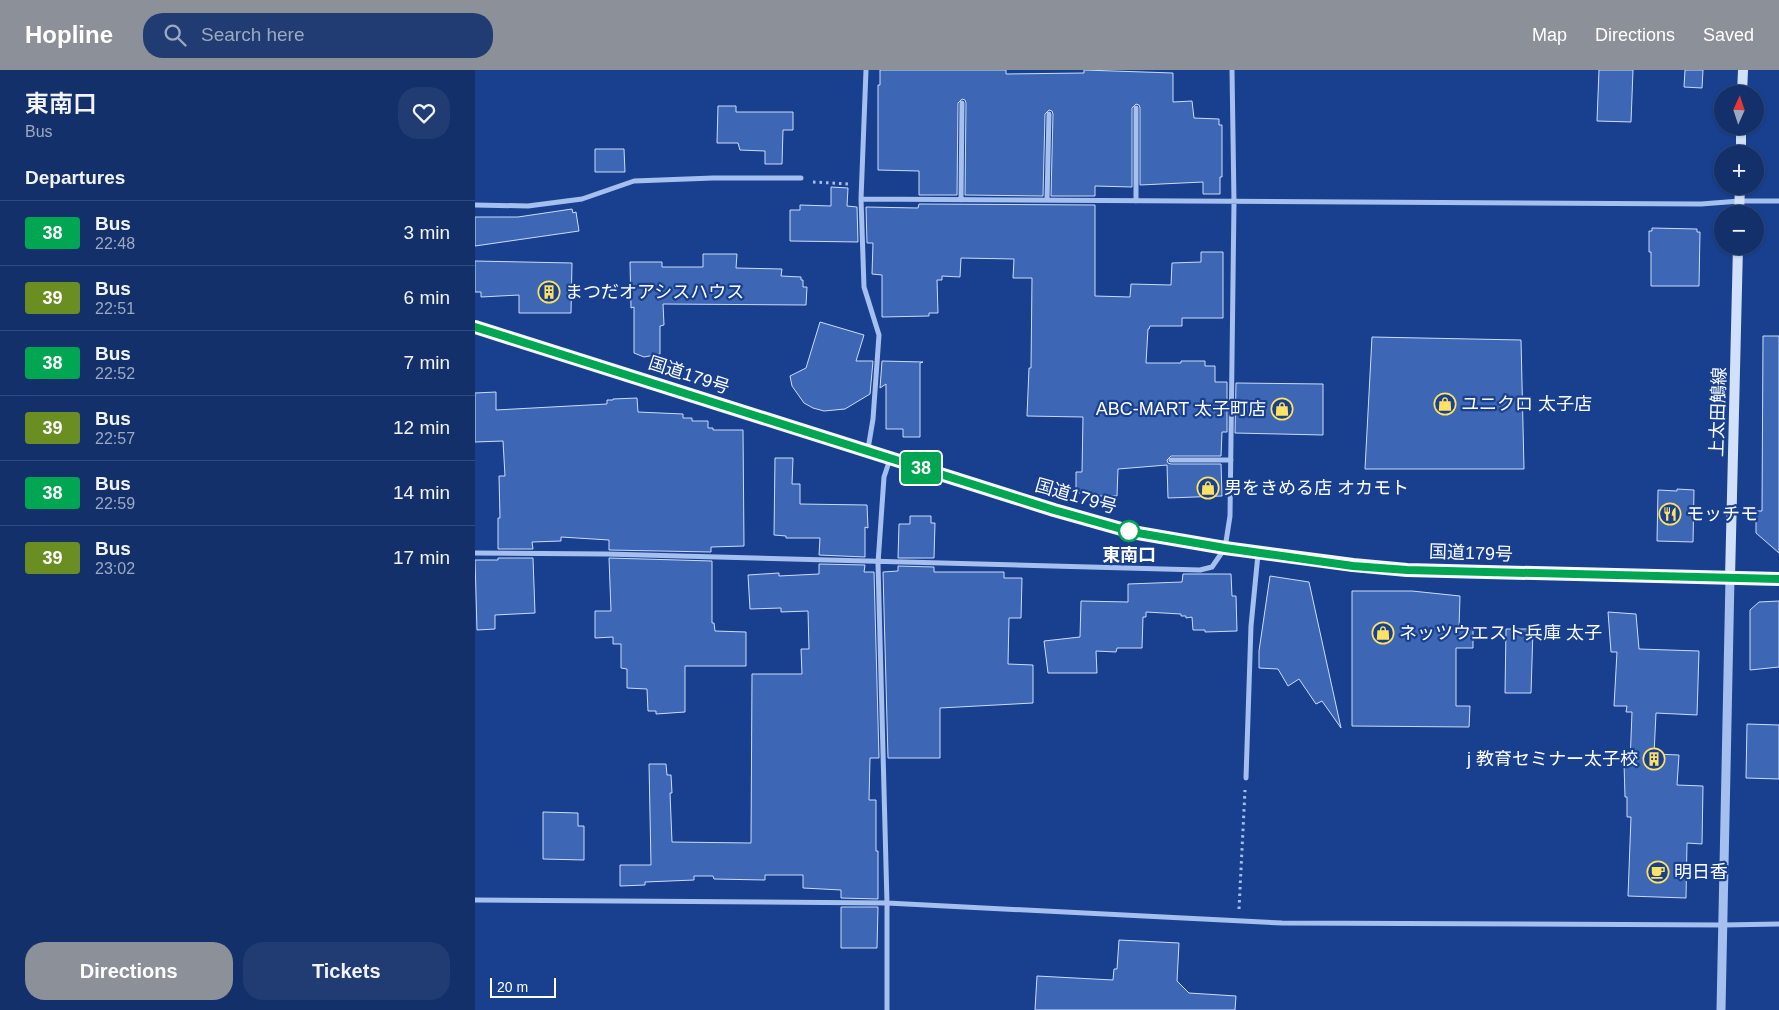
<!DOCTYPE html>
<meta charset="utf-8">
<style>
:root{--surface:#13306a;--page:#203c72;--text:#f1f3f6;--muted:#9da9c1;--line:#324b7e;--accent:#8c9099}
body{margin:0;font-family:Helvetica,"Noto Sans JP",sans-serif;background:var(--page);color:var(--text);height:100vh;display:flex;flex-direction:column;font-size:19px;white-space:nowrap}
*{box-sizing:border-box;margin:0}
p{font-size:16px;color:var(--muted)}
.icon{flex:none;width:28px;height:28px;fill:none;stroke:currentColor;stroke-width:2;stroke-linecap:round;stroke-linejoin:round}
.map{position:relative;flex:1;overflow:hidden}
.sheet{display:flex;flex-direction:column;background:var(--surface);width:475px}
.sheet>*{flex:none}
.badge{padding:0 10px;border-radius:4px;font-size:18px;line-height:32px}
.needle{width:32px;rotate:3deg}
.buttons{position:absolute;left:1239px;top:15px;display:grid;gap:10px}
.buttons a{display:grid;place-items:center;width:50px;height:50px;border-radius:50%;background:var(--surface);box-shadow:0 1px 4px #0004,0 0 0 1px var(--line);font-size:25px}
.scale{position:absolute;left:15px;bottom:12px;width:66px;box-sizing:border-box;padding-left:5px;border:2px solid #fff;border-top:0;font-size:14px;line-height:18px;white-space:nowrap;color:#fff;-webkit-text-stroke:4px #19408e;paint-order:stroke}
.map>.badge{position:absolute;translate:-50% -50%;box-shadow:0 0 0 2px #fff}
h2{padding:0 25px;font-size:19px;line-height:45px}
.round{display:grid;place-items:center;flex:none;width:52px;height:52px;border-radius:20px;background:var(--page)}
.headline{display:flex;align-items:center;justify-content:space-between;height:85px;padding:0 25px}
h1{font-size:24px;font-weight:600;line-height:38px}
.action{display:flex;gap:10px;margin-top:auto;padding:10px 25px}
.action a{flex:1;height:58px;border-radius:20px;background:var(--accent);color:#fff;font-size:20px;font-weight:600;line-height:58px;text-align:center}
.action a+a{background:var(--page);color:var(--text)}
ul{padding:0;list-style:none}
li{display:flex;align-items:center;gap:15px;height:65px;padding:0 25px;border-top:1px solid var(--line)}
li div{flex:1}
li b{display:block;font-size:19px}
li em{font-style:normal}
li .badge{min-width:55px;font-weight:700;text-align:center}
header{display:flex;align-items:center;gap:30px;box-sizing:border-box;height:70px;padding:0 25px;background:var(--accent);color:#fff}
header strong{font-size:24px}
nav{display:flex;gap:28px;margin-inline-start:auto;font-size:18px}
.search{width:350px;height:45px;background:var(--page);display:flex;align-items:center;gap:12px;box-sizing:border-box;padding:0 18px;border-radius:20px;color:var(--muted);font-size:19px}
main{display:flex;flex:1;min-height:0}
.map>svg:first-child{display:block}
.building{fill:#3d67b4;stroke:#cbdcfa}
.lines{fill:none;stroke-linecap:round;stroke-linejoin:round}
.path{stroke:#a5bfef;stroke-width:3;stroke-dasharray:2.5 4;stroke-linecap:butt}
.minor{stroke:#a5bfef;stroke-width:5}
.tertiary{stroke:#a5bfef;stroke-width:9}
.secondary{stroke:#d2e0fa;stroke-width:10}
.trunk{stroke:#f6f8ff;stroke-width:14}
.line-casing{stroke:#fff;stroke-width:11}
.line{stroke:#00a651;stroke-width:8}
.stop-dot{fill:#fff;stroke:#00a651;stroke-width:2.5}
.labels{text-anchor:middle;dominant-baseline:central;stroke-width:4.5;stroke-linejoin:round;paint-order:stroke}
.poi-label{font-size:18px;fill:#fff;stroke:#19408e;text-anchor:start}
.street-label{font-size:18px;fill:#fff;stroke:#19408e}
.stop-label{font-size:18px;font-weight:bold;fill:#fff;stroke:#19408e}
</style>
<header>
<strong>Hopline</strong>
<div class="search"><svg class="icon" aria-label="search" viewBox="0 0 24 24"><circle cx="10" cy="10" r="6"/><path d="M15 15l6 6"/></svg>Search here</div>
<nav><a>Map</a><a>Directions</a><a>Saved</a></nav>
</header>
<main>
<section class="sheet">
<div class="headline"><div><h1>東南口</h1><p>Bus</p></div><a class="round"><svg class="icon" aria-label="heart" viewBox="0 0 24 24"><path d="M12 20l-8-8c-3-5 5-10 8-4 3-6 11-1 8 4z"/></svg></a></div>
<h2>Departures</h2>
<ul>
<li><span class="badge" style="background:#00a651;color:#fff">38</span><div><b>Bus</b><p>22:48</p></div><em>3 min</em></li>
<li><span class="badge" style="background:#6b8e23;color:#fff">39</span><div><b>Bus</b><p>22:51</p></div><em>6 min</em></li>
<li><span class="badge" style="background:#00a651;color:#fff">38</span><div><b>Bus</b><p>22:52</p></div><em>7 min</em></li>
<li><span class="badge" style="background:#6b8e23;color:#fff">39</span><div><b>Bus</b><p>22:57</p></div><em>12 min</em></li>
<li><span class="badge" style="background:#00a651;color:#fff">38</span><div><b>Bus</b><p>22:59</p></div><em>14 min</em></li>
<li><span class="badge" style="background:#6b8e23;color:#fff">39</span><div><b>Bus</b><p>23:02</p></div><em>17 min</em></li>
</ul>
<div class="action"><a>Directions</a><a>Tickets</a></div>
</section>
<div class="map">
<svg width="1304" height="940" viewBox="0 0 1304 940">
<rect width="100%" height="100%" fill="#19408e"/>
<path class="building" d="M405 0H531V4L609 3V0L698 3V32L717 31 719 48 744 49V55H747V107H745V124H728V112L665 115V38L664 35 661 34 657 38V117L620 116V126H576L578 44 577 41 574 40 570 44 568 126 490 125 491 33 490 30 487 29 483 33 482 125H444V101L403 100V15H405Z
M1124 0H1158L1156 52 1122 51Z
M1210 0H1228L1227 18 1209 17Z
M243 36H261V42H318V60H308L307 94H290V81L265 80 263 73H242Z
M120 79H149L150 102H120Z
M356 117 373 118 372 136 382 137 383 172 315 171V140H325V135L356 136Z
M444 134 620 135V226L655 227 656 214 696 215 697 193 726 192V182H748V248H707V256H675L674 259H673L671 293H706V291H730V296H740V312H752V362H747L746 386H696L692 390 693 393 696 394H746L747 426 693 428 692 395 643 399 642 426H612V423H601V402H607L608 347 552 346 554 298H556L557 208H538L539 189 486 188 485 207 467 206V210H462L463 243H454V246L407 247V205L397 204 398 173H392L391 137 443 138Z
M97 139 98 143 101 142 104 161 0 176V147H43Z
M1177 158 1222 159V162H1225L1224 216H1176V182H1174V161H1177Z
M228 184H262L261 198 307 199 306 206 326 207V210H328V217H332L331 235 188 234 189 255 185 256V284L169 287 159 283V237L156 238 155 192H187V197H228Z
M0 191 97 193 96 243H44V225L6 227V222H0Z
M345 252 389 265 381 291H398L395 324 370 339 349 341 338 338 329 333 317 316 315 306 331 298Z
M1288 266H1304V483L1281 463V441H1287Z
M897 267 1046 270 1049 399H890Z
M407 291 448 292 445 293V367H428V359H411V314L405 318Z
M761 313 848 314V365L760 363Z
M21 322V340L132 334V330H138V329L162 328 163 342 208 344V348H217V351H233V358H238V360H268L269 476 236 477V482L134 480V470L86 467V471L57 472 58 479H23V448H25L24 406H30L28 371 0 372V323Z
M300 388H318L317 414H325V434L392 435 393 458 390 457V487L344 485 345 468H311V466L299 465Z
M1202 419 1219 420 1218 472 1182 471 1183 420 1202 421Z
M435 446H456V453H460L459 488H423L424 454H435Z
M23 488H58L60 543 20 545V559L2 560 0 490H23Z
M134 488 237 491V553H239L240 561 271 562V596H210V642L181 644V641H173L172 619 152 618V599L146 598V574H138V567L120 568V541H136Z
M344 494 390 495 389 502H399L404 688H395L394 730H401V781H403V829L366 828V820L328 818V805H290V810L239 809 238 806H219V810L170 812V815L145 816V795H176L174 694H191L192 705H196L197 723H195L197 772 276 773 277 604H327L326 579H334L333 541 306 542V538L275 539 273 505 304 503V506L344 504Z
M423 496 459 497V502H529V508H547L546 548H534L533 594 558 595V633L465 638V688H413L408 502 423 501Z
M708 504H756L757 526H761L762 561 730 562V560H718L717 547 711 548V546H706V544L671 542V547H668L667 578H642L641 582 621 581 622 603H573L569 571 605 567 606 531 653 532V514L707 512Z
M795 506 834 512 866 658 847 631 841 634 824 609 813 616 803 599 784 598V581Z
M877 521H937L985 526 984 558H998V578H981V636H995L994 657 877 656Z
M1304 531V597L1275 600V540L1284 532Z
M1133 542 1161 544 1164 579 1224 581 1222 645 1181 643 1179 684 1204 685 1202 715 1228 716 1227 774 1212 773 1211 828 1153 826 1156 747H1152V727H1150L1149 693H1155L1157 642H1151L1152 636H1139L1142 582H1136Z
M1031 559H1058L1056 623H1030Z
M1272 654 1304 655V709L1271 708Z
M68 742 103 743V756H109V790L68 789Z
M366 837H403L402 878H366Z
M644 870 704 873 702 911 714 923 761 926 760 940H560L562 906 638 910 639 899H642Z"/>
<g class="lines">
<path class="path" d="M338 112 374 114
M764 839 770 720"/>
<path class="minor" d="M391 0 386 129 389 217 404 265 398 349 393 379
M386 129 1226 134 1265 131H1304
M486 130 487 33
M572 130 574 44
M661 131V38
M0 135 53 136 107 129 159 111 238 108H326
M696 390H756
M0 483 131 484 725 500 737 497 750 478 755 446 759 132 757 0
M771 708 776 556 783 484
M0 830 412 833 807 853 1248 855 1304 854
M412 940V833L403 493 409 407 415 389"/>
<path class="tertiary" d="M1246 940 1255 508"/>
<path class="secondary" d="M1267 24 1268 0
M1266 84V56
M1264 144 1265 116
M1255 508 1263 176"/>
<path class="trunk" d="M0 257 579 440 657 462 750 478 878 495 932 500 1304 509"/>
</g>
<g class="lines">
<g class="line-casing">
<path id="line" d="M0 257 579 440 657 462 750 478 878 496 932 500 1304 509"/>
</g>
<use href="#line" class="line"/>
</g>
<defs>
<g id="building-ring" transform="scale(1.125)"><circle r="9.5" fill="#19408e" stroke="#ffe163" stroke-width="1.5"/><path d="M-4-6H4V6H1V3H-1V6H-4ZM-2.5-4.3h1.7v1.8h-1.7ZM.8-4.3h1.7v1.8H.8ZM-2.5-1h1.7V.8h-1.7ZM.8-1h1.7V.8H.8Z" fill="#ffe163"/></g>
<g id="shop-ring" transform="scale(1.125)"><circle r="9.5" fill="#19408e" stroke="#ffe163" stroke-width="1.5"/><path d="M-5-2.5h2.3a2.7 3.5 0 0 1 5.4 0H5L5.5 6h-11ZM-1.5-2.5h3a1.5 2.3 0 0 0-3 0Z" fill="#ffe163"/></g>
<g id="restaurant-ring" transform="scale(1.125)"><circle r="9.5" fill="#19408e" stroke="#ffe163" stroke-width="1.5"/><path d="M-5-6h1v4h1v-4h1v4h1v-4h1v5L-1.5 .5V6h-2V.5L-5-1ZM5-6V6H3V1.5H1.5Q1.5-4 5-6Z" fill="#ffe163"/></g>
<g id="cafe-ring" transform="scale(1.125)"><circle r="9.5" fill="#19408e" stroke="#ffe163" stroke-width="1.5"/><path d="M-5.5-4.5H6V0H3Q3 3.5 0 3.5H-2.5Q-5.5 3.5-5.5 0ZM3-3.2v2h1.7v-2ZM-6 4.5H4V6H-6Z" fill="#ffe163"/></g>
</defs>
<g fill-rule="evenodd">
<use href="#building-ring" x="74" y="222"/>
<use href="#shop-ring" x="970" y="334"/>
<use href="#shop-ring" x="807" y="339"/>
<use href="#shop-ring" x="733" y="418"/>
<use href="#restaurant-ring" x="1195" y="444"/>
<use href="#shop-ring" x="908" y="563"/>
<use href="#building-ring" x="1179" y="689"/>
<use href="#cafe-ring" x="1183" y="802"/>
</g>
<circle class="stop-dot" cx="654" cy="461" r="10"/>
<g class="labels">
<g class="poi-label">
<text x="90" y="222">まつだオアシスハウス</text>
<text x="986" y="334">ユニクロ 太子店</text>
<text x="791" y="339" text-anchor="end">ABC-MART 太子町店</text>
<text x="749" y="418">男をきめる店 オカモト</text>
<text x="1211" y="444">モッチモ</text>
<text x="924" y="563">ネッツウエスト兵庫 太子</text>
<text x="1163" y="689" text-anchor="end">j 教育セミナー太子校</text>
<text x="1199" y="802">明日香</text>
</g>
<g class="street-label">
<text transform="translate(214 305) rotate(18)">国道179号</text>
<text transform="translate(1243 342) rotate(-88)">上太田鵤線</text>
<text transform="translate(601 426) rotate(16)">国道179号</text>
<text transform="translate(996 483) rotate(2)">国道179号</text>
</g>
<g class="stop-label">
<text x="654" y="485">東南口</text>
</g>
</g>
</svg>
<div class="buttons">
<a><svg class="needle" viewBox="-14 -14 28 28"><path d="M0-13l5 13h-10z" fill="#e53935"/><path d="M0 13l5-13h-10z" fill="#9da9c1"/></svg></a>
<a>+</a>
<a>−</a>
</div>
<div class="scale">20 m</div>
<b class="badge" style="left:446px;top:398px;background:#00a651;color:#fff">38</b>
</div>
</main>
